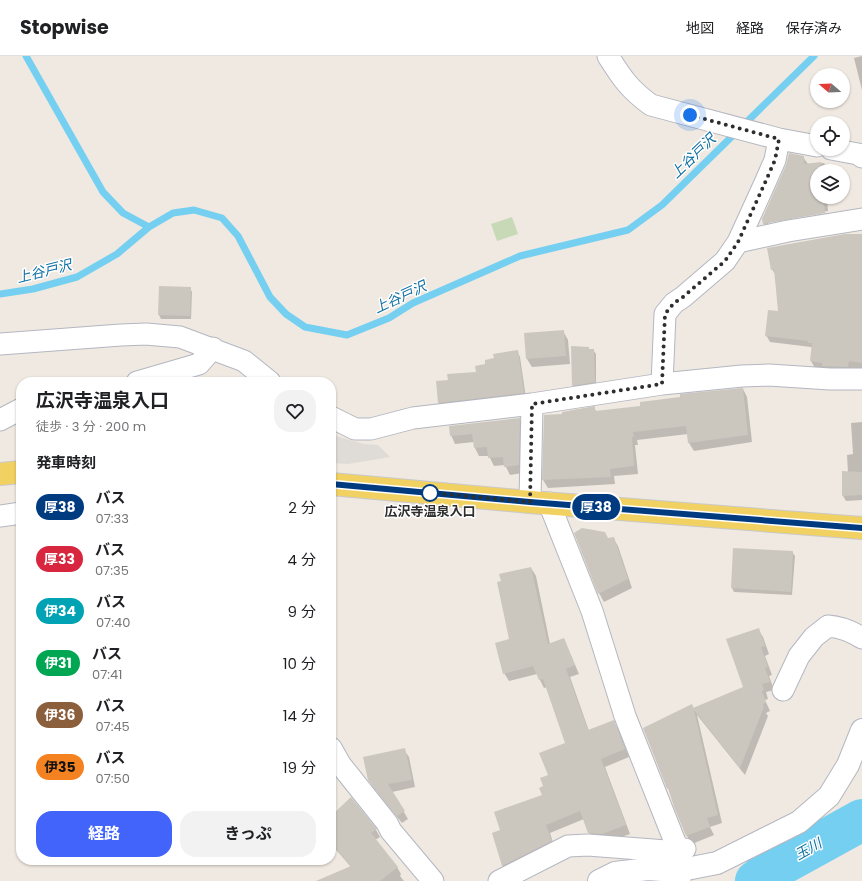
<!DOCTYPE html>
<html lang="ja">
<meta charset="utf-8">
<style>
:root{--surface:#fff;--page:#f2f2f2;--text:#202124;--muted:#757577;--line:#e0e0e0;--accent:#4264fb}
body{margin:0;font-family:Poppins,"Noto Sans JP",sans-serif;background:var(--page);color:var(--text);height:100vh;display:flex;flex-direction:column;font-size:15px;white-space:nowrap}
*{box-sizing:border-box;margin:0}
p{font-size:13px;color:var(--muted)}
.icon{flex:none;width:22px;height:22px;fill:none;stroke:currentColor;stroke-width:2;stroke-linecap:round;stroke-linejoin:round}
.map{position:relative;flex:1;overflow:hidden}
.drawer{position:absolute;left:16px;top:321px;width:320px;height:488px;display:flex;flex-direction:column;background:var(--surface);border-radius:16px;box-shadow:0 1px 3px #0004}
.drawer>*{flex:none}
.badge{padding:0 8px;border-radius:13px;font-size:14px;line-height:26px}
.needle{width:26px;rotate:289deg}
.buttons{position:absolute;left:810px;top:12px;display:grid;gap:8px}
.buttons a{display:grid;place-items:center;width:40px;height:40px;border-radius:50%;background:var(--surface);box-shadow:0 1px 3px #0004;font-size:20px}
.you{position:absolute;width:20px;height:20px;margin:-10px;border:3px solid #fff;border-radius:50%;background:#1a73e8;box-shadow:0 0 0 6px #1a73e833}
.map>.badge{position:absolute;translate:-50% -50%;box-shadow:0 0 0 2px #fff}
h2{padding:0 20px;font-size:15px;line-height:36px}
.round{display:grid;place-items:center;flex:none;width:42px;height:42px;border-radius:16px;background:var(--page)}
.head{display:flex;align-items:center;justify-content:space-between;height:68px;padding:0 20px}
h1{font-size:19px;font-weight:700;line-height:30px}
.button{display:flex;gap:8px;margin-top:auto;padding:8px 20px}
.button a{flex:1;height:46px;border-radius:16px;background:var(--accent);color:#fff;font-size:16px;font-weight:700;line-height:46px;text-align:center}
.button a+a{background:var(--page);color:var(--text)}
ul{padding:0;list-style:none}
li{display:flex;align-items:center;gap:12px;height:52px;padding:0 20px}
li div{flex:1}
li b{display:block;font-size:15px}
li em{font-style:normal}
li .badge{min-width:44px;font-weight:700;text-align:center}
header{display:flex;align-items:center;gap:24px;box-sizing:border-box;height:56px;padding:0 20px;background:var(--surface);border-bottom:1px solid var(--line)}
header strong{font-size:19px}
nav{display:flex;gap:22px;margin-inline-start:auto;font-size:14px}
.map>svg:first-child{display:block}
.cemetery{fill:#c8d9b8}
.plaza{fill:#dfdcd8}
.shadow{fill:#0003}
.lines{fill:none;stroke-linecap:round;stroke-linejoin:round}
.stream{stroke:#75cff0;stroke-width:7}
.river{stroke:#75cff0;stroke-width:42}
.building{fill:#cbc7bf}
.minor-casing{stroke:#b4b7c1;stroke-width:23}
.tertiary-casing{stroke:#b4b7c1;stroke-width:24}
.primary-casing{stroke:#c9c9c9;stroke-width:24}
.minor{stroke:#fff;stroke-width:21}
.tertiary{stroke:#fff;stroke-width:22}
.primary{stroke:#f2d163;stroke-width:22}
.line-casing{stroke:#fff;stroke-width:9}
.line{stroke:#003b80;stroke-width:6}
.walk{stroke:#2e2e2e;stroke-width:4;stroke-dasharray:0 7.2}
.stop-dot{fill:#fff;stroke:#003b80;stroke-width:2}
.labels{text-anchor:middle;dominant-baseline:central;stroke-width:3;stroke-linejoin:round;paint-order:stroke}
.stop-label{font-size:13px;font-weight:bold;fill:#2e2e2e;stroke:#fff}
.water-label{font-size:14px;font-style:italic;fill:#0d6fa3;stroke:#fff}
</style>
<header>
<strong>Stopwise</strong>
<nav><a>地図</a><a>経路</a><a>保存済み</a></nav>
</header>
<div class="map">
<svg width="862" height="825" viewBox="0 0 862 825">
<rect width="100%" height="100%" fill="#efe9e1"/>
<path class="cemetery" d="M512 161 518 178 497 185 491 168Z"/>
<path class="plaza" d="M331 378 346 383 364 388 378 389 390 401 348 408 331 407Z"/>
<path class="shadow" d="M862 0V34L854 2Z
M803 101 808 108 824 107 829 115H817V141H827L828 155 768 166V168L828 157 829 165 768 176 764 168 763 163Z
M862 179V317L815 312 811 305 813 293 811 291 770 286 766 279 779 256 776 220 772 213Z
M190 232 192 236 191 263H161L159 259Z
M563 275 568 284 570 308 532 311 527 303Z
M588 292 590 294H593L596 298V330L575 333 573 329Z
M517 295 520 301 526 342 442 352 439 347 449 325 477 317 487 309Z
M743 333 747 341 752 386 694 395 689 387 688 378 637 384 638 389H635L638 418 614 420 615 428 548 432 543 424 563 359 594 352 597 356 642 351Z
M519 363 524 371 523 417 510 419 505 409 494 410 489 400H479L475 392 474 386 455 388 451 379Z
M862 366V444L846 445 843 440 848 417 847 399 853 398 851 367Z
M613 482 618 490 632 532 604 546 599 537 608 483Z
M792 496 795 500 792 539 734 536 732 532Z
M531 512 536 520 550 588 564 583 579 618 570 621 589 675 613 665 618 673 629 701 605 711 630 778 607 786 593 785 584 763 550 777 555 793 507 817 503 810 494 778 502 775 544 740 549 719 567 688 547 631 544 632 537 618 509 625 504 617 510 584Z
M758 573 763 581 769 598 765 600 772 619 769 620 774 634 766 636 768 643 765 644 770 655 766 657 768 660 745 719 697 659 722 767 710 771 714 779 692 788 687 780 671 739 668 732 692 649 694 653 744 632Z
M404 694 409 701 415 731 392 736 408 763 402 767 374 732 369 724Z
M351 743 376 774 380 781 375 784 397 811 401 818 400 820 404 825H317L351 811 331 788V762Z"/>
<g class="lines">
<path class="stream" d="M26 0 103 136 123 157 149 171
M0 238 33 233 77 221 117 198 149 171 173 157 194 154 222 162 238 180 270 241 286 258 305 271 347 279 389 262 413 247 520 200 628 174 662 149 814 0"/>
<path class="river" d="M756 825 762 822 764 818 862 764"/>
</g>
<path class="building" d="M789 97 804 100V108L821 106V115H817V141H824L825 157 763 168 762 163 786 109Z
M845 178H862V307L849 305 848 311 822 310V307L810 305 812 287H808V285L765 280 768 254 778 255 774 213 771 214 767 192Z
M159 230 191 231 190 260 158 259Z
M564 274 566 300 526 303 524 277Z
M571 290 589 291V293H594L595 326 572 330Z
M518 294 524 337 438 347 436 325 448 324 447 318 476 316 475 310 485 308V304L494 302 493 298Z
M743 332 748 379 688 387 686 370 633 376 634 381H632L634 410 610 413 611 421 542 424 544 359 562 358V356L595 350V355L640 350V346L680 341V338Z
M520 362 519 409 504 411 503 401 488 402 487 391 474 392 472 378 450 380 449 370Z
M842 415 862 416V439L842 440Z
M582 472 605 476 608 482 614 481 628 523 598 538 574 477Z
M733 492 793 495 791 536 731 532Z
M531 511 548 588 564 582 575 609 566 613 588 674 614 664 625 693 601 703 626 769 602 778 588 777 580 755 546 769 552 785 502 810 492 777 500 774 494 756 542 739 539 732 543 730 540 722 548 719 539 697 565 687 543 623 539 624 533 610 503 618 495 587 509 583 497 526 501 525 499 518Z
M759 572 765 590 761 591 768 611 765 612 770 626 762 628 764 634 762 635 766 647 763 648 764 651 740 712 694 654 718 759 707 762 710 771 686 780 674 751 668 732 667 733 643 672 692 648 693 652 743 631 726 583Z
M405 692 412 724 388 728 405 755 397 760 368 724 363 701Z
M351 741 377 773 371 777 398 811 380 825H316L351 810 331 787V760Z"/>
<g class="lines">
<g class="minor-casing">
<path id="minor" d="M608 0C622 22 629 33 651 49L779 83 817 90
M831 93 858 98 862 101
M738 186 788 175 862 163
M0 288 121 279 146 278 180 281 244 305 270 326
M137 326 199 308 213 292
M662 328 665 258 674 247 683 241 725 205 738 186 764 129 775 104 779 83
M331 361 355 373H371L413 362 532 348 662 328 742 320 769 319 830 323H862
M0 364 21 353
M530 446 532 348
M549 447 592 555 625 660 679 796 676 815 680 825
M0 460 21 457
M783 634 799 600 814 581 828 570C841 571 851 575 862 582
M331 692 340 708 387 767 391 775 433 825
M499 825 568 790 588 789 679 796 685 793"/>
</g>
<g class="tertiary-casing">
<path id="tertiary" d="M599 825 615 817 648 813 676 815 717 807 799 766 829 740 848 709 862 674"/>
</g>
<g class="primary-casing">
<path id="primary" d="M0 418 21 416
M331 428 530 446 862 472"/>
</g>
<use href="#minor" class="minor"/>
<use href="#tertiary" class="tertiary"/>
<use href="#primary" class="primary"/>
</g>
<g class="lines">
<g class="line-casing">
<path id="line" d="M331 428 530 446 862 472"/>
</g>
<use href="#line" class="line"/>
<path class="walk" d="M430 437 423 436 530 446 532 348 662 328 665 258 674 247 683 241 725 205 738 186 764 129 775 104 779 83 690 59"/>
</g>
<circle class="stop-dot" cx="430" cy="437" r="8"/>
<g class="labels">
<g class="stop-label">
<text x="430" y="455">広沢寺温泉入口</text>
</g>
<g class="water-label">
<text transform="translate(693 100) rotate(-44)">上谷戸沢</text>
<text transform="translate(44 215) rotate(-14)">上谷戸沢</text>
<text transform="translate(400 241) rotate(-25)">上谷戸沢</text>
<text transform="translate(808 793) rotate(-29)">玉川</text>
</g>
</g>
</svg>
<div class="buttons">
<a><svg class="needle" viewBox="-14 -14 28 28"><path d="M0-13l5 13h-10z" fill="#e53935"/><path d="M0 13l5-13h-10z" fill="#757577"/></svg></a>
<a><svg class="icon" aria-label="locate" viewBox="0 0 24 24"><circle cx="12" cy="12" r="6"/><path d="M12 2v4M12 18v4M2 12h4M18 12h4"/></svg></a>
<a><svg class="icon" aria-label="layers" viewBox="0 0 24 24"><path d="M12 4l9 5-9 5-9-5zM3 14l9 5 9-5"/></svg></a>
</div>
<div class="you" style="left:690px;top:59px"></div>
<b class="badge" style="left:596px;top:451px;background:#003b80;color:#fff">厚38</b>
<section class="drawer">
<div class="head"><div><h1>広沢寺温泉入口</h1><p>徒歩 · 3 分 · 200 m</p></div><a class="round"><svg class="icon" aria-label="heart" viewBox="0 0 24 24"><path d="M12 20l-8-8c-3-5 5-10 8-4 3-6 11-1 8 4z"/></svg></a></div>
<h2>発車時刻</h2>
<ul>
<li><span class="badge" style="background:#003b80;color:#fff">厚38</span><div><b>バス</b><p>07:33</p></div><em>2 分</em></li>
<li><span class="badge" style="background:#d7263d;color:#fff">厚33</span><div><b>バス</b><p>07:35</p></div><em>4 分</em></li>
<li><span class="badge" style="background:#00a3b4;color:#fff">伊34</span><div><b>バス</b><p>07:40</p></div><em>9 分</em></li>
<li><span class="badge" style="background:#00a651;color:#fff">伊31</span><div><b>バス</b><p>07:41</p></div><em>10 分</em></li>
<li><span class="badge" style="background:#8b5e3c;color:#fff">伊36</span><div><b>バス</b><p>07:45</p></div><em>14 分</em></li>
<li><span class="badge" style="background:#f58220;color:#111">伊35</span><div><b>バス</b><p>07:50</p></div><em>19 分</em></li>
</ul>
<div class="button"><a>経路</a><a>きっぷ</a></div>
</section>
</div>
